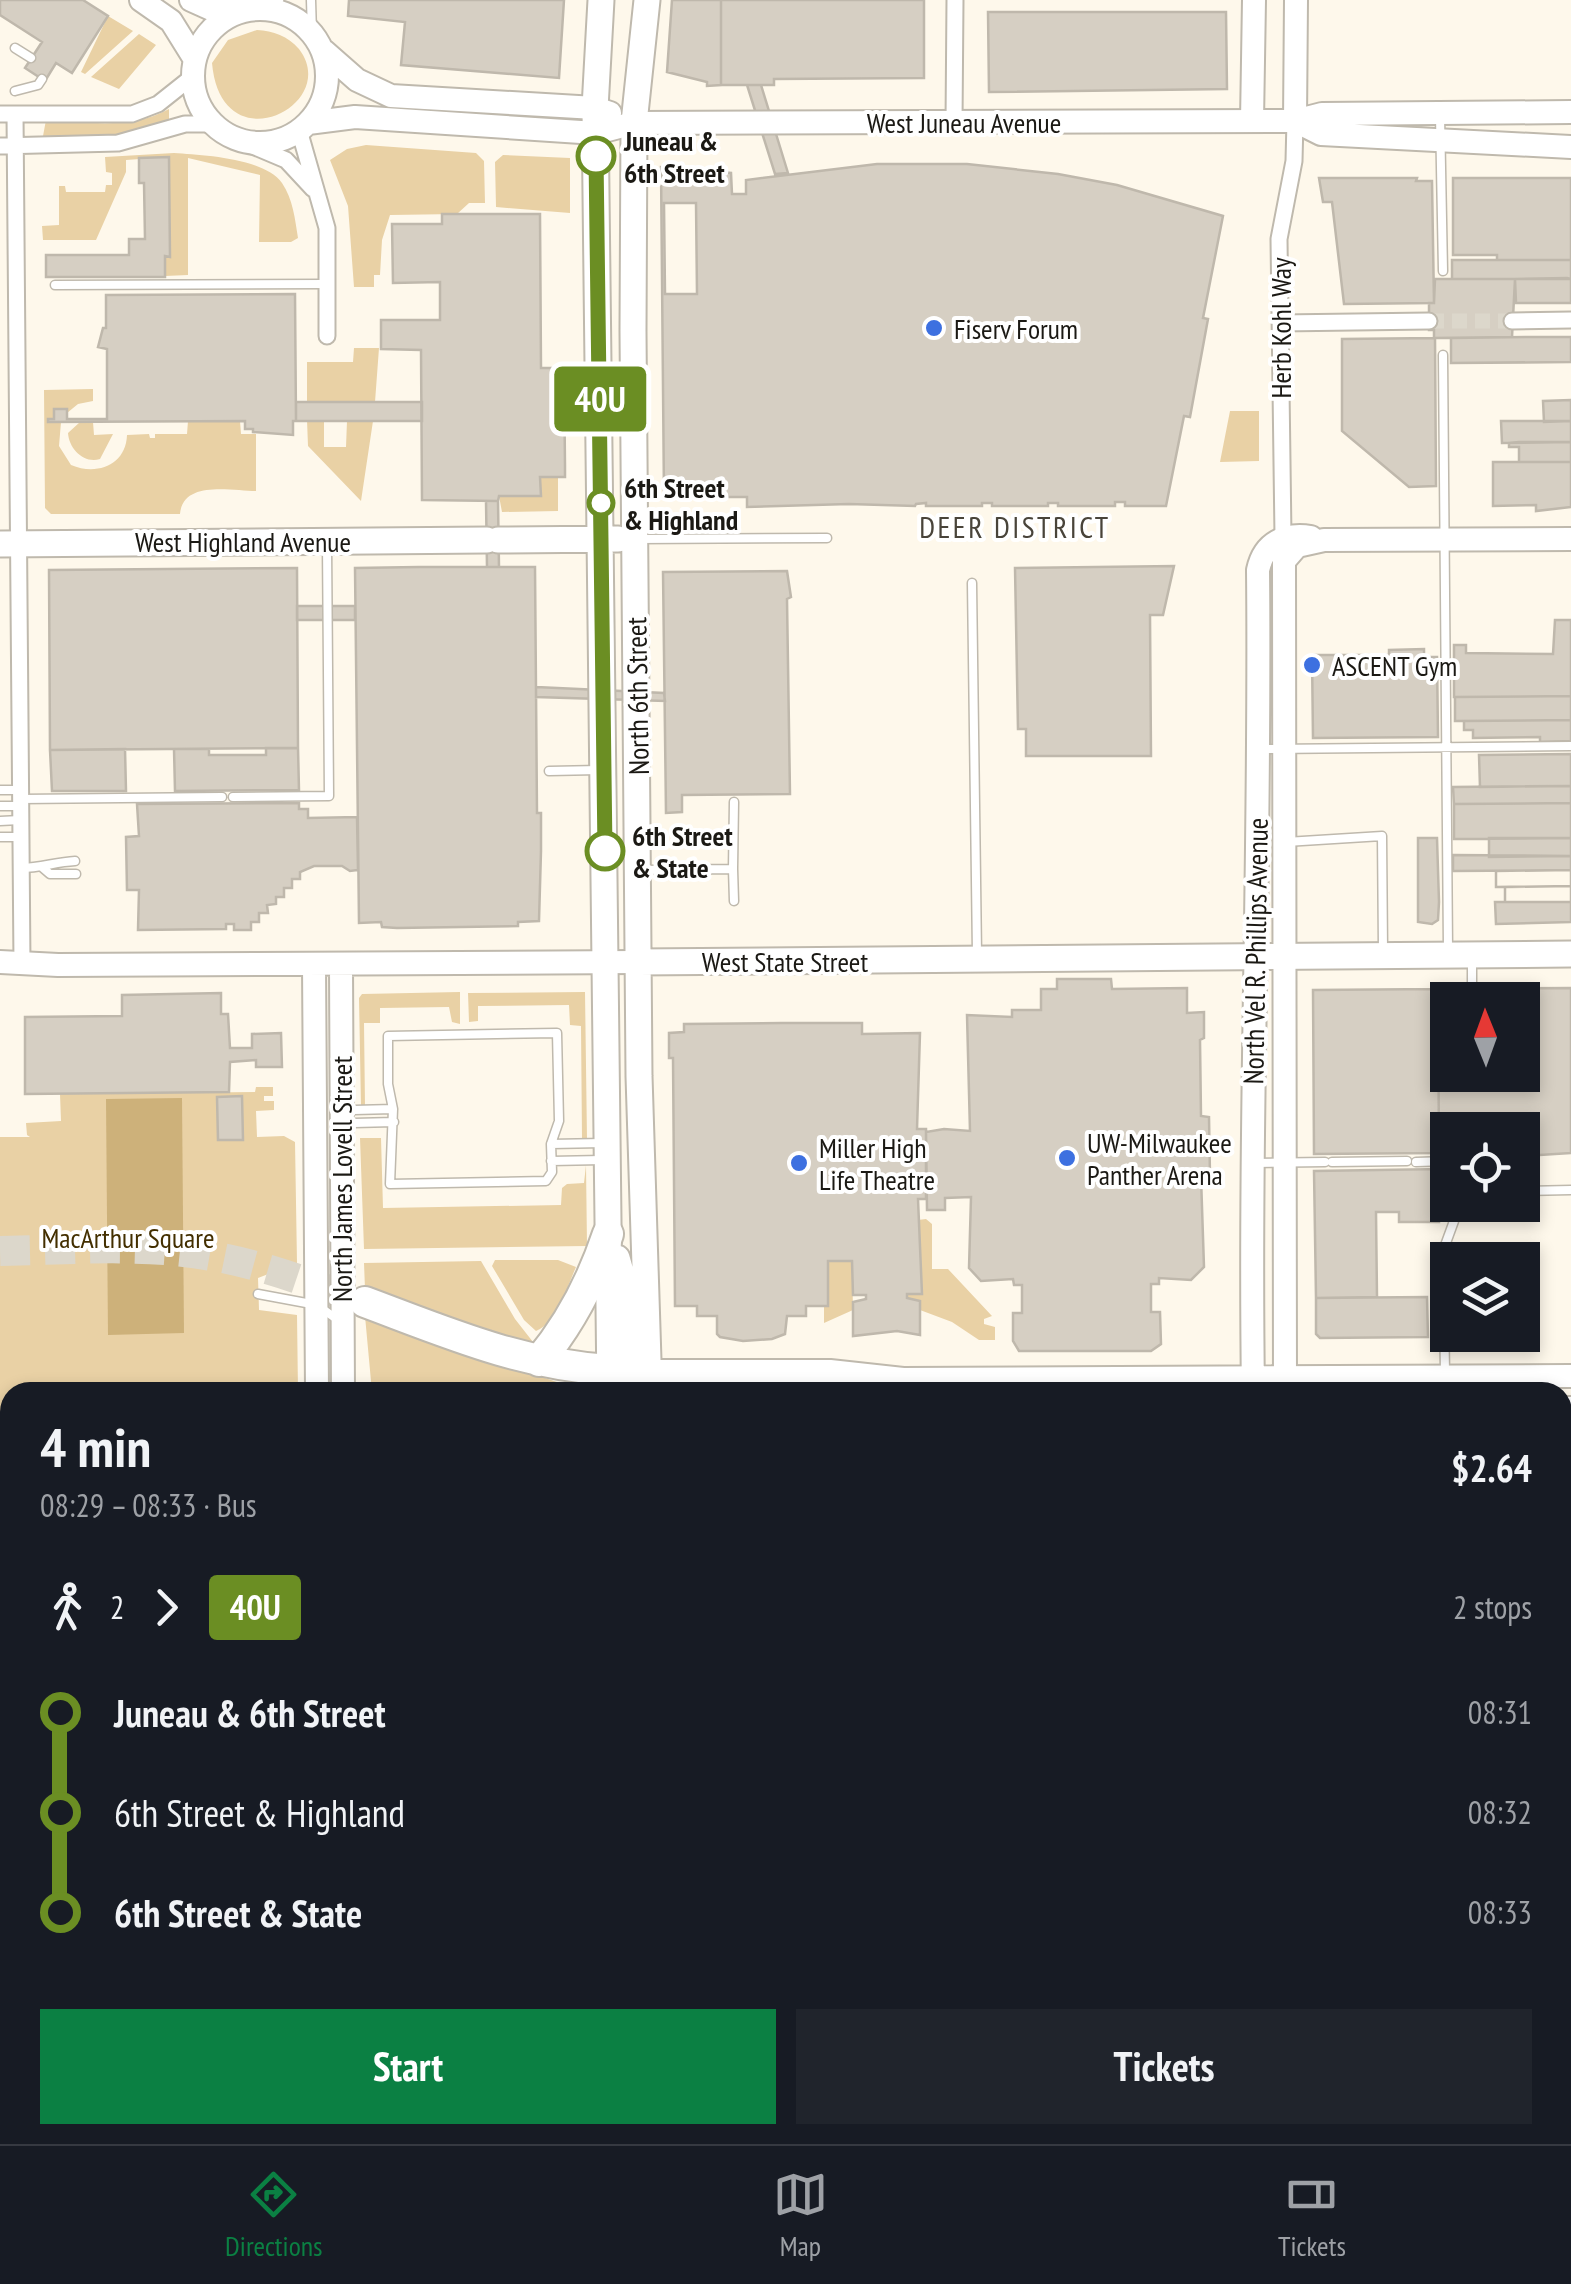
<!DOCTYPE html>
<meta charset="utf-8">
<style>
:root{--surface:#171b24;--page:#20242c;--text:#f1f3f6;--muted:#9ea1a6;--line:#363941;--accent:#0b8043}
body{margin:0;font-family:"PT Sans Narrow",sans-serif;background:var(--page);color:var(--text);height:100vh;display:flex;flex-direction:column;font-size:38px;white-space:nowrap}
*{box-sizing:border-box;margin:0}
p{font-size:32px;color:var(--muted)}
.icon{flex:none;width:55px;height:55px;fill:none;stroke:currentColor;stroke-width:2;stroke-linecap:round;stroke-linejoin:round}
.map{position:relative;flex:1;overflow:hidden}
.side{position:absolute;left:0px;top:1382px;width:1572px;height:762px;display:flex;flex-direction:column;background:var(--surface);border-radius:30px 30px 0 0;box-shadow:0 5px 15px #0003}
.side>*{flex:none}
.badge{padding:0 20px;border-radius:8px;font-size:35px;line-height:65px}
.needle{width:65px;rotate:359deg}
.fabs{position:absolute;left:1430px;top:982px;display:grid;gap:20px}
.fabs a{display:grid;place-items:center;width:110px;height:110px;border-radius:0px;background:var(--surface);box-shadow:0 5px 15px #0003;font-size:50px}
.map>.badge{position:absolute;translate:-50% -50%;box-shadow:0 0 0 5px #fff}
.legs{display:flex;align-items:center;gap:15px;height:110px;padding:0 40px;font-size:32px}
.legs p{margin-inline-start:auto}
.headline{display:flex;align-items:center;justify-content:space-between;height:170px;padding:0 40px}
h1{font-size:55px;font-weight:700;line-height:75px}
.action{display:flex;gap:20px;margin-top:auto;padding:20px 40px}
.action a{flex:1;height:115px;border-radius:0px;background:var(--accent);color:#fff;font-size:40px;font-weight:700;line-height:115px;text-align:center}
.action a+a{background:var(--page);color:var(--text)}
ul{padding:0 40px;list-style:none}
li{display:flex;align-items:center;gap:35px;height:100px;font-size:38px}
li i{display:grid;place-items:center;width:15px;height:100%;margin:0 12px;background:currentColor}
li i::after{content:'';width:25px;height:25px;margin:-12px;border:8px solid;border-radius:50%;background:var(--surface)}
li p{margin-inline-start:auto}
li:first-child i{background:linear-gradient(#0000 50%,currentColor 0)}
li:last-child i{background:linear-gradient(currentColor 50%,#0000 0)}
.tabs{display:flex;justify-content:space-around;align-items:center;height:140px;border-top:2px solid var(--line);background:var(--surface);font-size:28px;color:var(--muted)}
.tabs a{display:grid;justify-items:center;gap:5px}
.tabs .current{color:var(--accent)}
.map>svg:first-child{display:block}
.green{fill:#e9d1a5}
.water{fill:#cdb17a}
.building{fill:#d6cfc3;stroke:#bfb8ac;stroke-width:2.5;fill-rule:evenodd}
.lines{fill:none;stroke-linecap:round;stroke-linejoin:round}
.street-tunnel{stroke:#dcd7cb;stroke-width:15;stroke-dasharray:15 8;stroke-linecap:butt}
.highway-tunnel{stroke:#dcd7cb;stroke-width:30;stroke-dasharray:30 15;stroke-linecap:butt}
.lane-casing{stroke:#bfb9ad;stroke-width:11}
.street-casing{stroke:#bfb9ad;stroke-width:19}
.secondary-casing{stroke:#bfb9ad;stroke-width:26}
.primary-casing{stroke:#bfb9ad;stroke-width:29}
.highway-casing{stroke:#bfb9ad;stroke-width:34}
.lane{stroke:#fff;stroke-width:8}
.street{stroke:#fff;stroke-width:15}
.secondary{stroke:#fff;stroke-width:22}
.primary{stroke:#fff;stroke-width:25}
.highway{stroke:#fff;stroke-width:30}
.line-1-casing{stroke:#fff;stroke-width:22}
.line-1{stroke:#6b8e23;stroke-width:15}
.stop-1-dot{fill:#fff;stroke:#6b8e23;stroke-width:5}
.poi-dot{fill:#3d70e0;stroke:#fff;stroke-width:4}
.labels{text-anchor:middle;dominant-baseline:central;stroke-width:8;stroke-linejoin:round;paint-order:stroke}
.street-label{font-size:28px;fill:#1b1914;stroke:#fff}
.stop-label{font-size:28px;font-weight:bold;fill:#1b1914;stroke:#fff;text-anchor:start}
.poi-label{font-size:28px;fill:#1b1914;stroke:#fff;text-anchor:start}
.park-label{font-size:28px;fill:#432f00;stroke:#fff}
.neighbourhood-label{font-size:30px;letter-spacing:2.5px;fill:#49443a;stroke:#fff}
</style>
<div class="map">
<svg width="1571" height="2144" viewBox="0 0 1571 2144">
<rect width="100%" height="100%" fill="#fef8eb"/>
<path class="green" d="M108 16 133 31 85 74 81 72Z
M257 30C273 31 288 36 299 49 342 105 221 166 212 63L228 40Z
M139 34 156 45 119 89 91 77Z
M169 109V121L110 138 46 139 43 136 46 120C88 122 131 130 169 109Z
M366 145 476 153 484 161 485 203H469L457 214 390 215 382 240 380 275H374V287H354L348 206 330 160 347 149Z
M174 153C203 155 264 158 282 183 293 199 295 219 298 238L291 242H259L260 175 188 158V275L165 276V256H169L168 157 126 160V172L96 240H43L42 226 59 225V186H65L66 192H105L106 185H112V173L106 172 105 157Z
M503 155 570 158V213L496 207 495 162Z
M354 348H379L375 402H307V362H353Z
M93 389V401L78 404 67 413 66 409H54V419L48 420 61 422 59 446 71 465C97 476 126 465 127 435L149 434 150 438H155V434H187L188 421H240L241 434H256V491C231 491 183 480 180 514H51L45 508 44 390Z
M1230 411H1259V461L1220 462Z
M307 420 324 421V447H346L347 421H373L361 501 308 446Z
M80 422H93L94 435 113 434 100 459C84 464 69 449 68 433Z
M540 477 558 478V511L502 512 499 496H540Z
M460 992V1024L452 1022 449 1007 380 1008V1023H364L365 1106H361L359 998 362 994Z
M585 992 587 1139H582L581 1026 570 1025 569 1005 478 1006V1021L469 1022 468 993Z
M256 1087H273V1096H264V1101H274V1110L256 1111 257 1137 284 1136 295 1142 297 1263 258 1278 259 1310 297 1315 298 1392H10V1529H0V1137H30L27 1135 26 1123 61 1121 60 1094 255 1092Z
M360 1138H381L383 1208 561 1205 562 1188 567 1184 584 1183 586 1165 587 1246 364 1249Z
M926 1219 932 1224V1269H948L992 1316 984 1319V1324L995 1327V1340H979L952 1322 920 1310V1301L907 1298V1294H922L918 1220Z
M495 1260H558L576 1267C567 1287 557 1323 536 1331L524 1320 492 1266Z
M481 1261 515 1319 533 1342 520 1343 365 1289 364 1263Z
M828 1261H852L853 1310 824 1323V1306H828Z
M365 1316 583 1391V1392H372Z"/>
<path class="water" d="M182 1098 184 1333 108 1335 106 1099Z"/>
<path class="building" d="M0 0H83L108 16 72 73 56 63 45 81 25 68 42 42 0 15Z
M349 0H564L559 78 401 65 405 22 348 16Z
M672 0H721V85L707 86V82L667 72Z
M721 0H924V78L774 79V85H721Z
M988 12H1226L1227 89 989 92Z
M747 85H761L788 173 775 174Z
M169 157 170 257 165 256V277H46V255H129V239H145L144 183H139V158Z
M877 164H967L1058 174 1117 185 1223 216 1203 318 1208 319 1190 417 1184 416 1166 506H1125V502H1115V506H1058V503H1048V506H992V503H982V506H926V503L916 504 915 506 849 504 747 507V497H664L661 167 731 173 732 194H746V180ZM664 203H696L697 294H665Z
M1319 178H1417L1416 181H1432L1434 303 1344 304 1332 202H1323Z
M1453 178H1571V260H1497V255H1453Z
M442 214H540L541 368H564L565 465V477H540L541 496H499L498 501 422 500 421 350 381 349V320H440V282L393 283 392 224H442Z
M1452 260H1571V279H1452Z
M1567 278 1571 279V303H1516L1515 279Z
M1435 279H1515L1512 337 1434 338V330H1429V303H1434Z
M295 294 296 421H293V435L253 432V429H245V421L48 422V419H54V409H67V419H107V349L98 347 103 328H106V295Z
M1532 337H1571V362L1451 363V338Z
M1435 338 1436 486 1409 487 1342 431V339Z
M1571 400V421L1544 422 1543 401Z
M296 402H422V421H296Z
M1501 421H1571V442L1502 443Z
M1519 442H1571V462H1519V447H1509V443Z
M1493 462H1571V507L1536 511V505L1493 506Z
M486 501H498L499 567H487Z
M1174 566 1163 615H1150L1151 756H1026V729H1018L1015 568Z
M419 567H535L537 813H541V851L539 921 518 922V926L397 928 382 927 381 922 359 923 355 568Z
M297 568 298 748 50 750 49 570Z
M787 571 791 597 787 599 790 794 682 795V812L666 813 663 572Z
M297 606H355V620H297Z
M1555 620H1571V696L1454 697V645H1466V653L1553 654Z
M1424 649V657H1437L1438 737 1313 738 1312 655H1389V650Z
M536 687 664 693 665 701 536 697Z
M1571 696V720L1455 721V697Z
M1571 720V741L1540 742V737L1473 738V730H1464V721Z
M266 748H298L299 790 175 791 174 749H209V755H266Z
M125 749 126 791H52L50 750Z
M1571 754V786L1480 787 1479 755Z
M1566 786H1571V803L1454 804 1453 787Z
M299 803V809H308V818L357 817 358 870 350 871 342 866H314L300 872V879H292V888H284V897H276V904L267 905 268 913H259V922H251V930H234V924H226V929L138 930 139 890H127L126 837 139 836 137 804Z
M1571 803V838L1454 839V804Z
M1418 838H1437L1439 902 1438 920 1432 924 1418 922Z
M1489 838H1571V856L1489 857Z
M1453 855 1571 856V870L1453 871Z
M1571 870V902H1505V887H1496V871Z
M1571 870V886L1496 887V871Z
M1571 886V902H1505V887Z
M1495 902H1571V922L1496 924Z
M1057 979H1111L1112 989 1187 988V1013L1204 1012V1038L1200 1040 1201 1116 1209 1117 1210 1176 1201 1177 1204 1267 1191 1280 1159 1278V1284H1151V1312H1160L1161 1344 1151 1351H1019L1013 1341V1313H1022V1285H1014L1013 1279 981 1281 969 1268 971 1197 945 1198V1210H927L926 1132 944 1129 970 1131 967 1015 1012 1017V1010H1041V989H1057Z
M1571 988V1153L1522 1156V1130H1448V1153H1439L1438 989ZM1448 1000H1522V1075H1448Z
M1438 989 1439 1153 1314 1154 1313 990Z
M221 993V1014H228L230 1048H252V1034L281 1033 282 1067H256V1060L230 1062 229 1092 25 1094V1017L122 1016V995Z
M782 1023H862V1034L920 1033 917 1129H926V1199H918L922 1294H907V1298L920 1301V1335L897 1331 853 1336V1302L866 1299V1295H853L852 1261H828V1306H806V1316H787L785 1334 772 1339 743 1341 720 1337 717 1334V1316H697V1306H675L673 1058H669V1033L684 1032V1024Z
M242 1096 243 1140H218L217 1097Z
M1442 1169V1214H1439V1222H1399V1212H1376L1377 1297 1316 1298 1314 1171Z
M1427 1297 1428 1337 1320 1338 1316 1334V1298Z
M1562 1453H1570L1571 1478V1672L1562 1673Z
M0 1536H10V1765H0Z
M1562 1820H1571V1985H1562Z
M0 1967 3 1998H8V2004H3L1 2019 3 2144H0Z
M72 2135H183V2144H74Z
M183 2135H311V2144H183Z
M463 2135H537V2144H463Z
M537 2135H592V2144H537Z
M723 2135H1157V2143L739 2144Z
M1320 2135H1521L1512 2144H1320Z"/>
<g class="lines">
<path class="street-tunnel" d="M1429 321H1512"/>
<path class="highway-tunnel" d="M0 1251C72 1250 146 1243 217 1257 260 1265 302 1280 343 1295
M0 1518 10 1517"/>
<g class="lane-casing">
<path id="lane" d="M311 0 312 33
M269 8 279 0
M15 48 31 58
M15 91 38 85 42 79
M1440 116 1443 271
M55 285 327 284
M1443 355 1448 950
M637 539 827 538
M972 583 977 954
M1260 749 1571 746
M549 771 599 770
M0 790H21
M233 797 329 796 327 545
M21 799 222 797
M0 806H20
M0 821 20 820
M0 837H20
M1286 842 1382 836 1383 950
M21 868C41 868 55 862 75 861
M43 868 50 874H76
M733 869 734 901
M642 870 733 869 734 802
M1472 988V958
M557 1033 559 1121 551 1144 552 1172 546 1181 390 1184 393 1109 388 1084V1036Z
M344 1116 354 1110 393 1109
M344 1120 354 1123 394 1122
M551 1144 603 1143
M551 1161 602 1160
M1332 1162 1407 1161
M1416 1162 1448 1161
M1254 1163 1325 1162
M1522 1191 1571 1190
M258 1294 317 1305 338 1320
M1445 1372 1443 1251 1454 1221V1205
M0 1856 10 1853
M0 1945 10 1948
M1562 1995H1571"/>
</g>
<g class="street-casing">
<path id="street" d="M0 114H132L158 104 192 77
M15 114 22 964
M954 123 955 0
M299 130 327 228V336
M241 141 286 160 313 189
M0 146 118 143 185 124H212
M1512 321 1571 320
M1280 323 1429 321
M1283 537 1279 239 1294 161 1295 121
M35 2135V2144"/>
</g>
<g class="secondary-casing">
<path id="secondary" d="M141 0 171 21 194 58
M191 0 211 9 239 10
M193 76a67 67 0 1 1 134 0a67 67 0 1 1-134 0Z
M324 51 357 80 391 96 595 108 610 113
M1252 121 1254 0
M1295 121 1321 134 1571 147
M1295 121 1296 0
M308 123 355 117 596 133 634 123 1295 121 1322 114 1571 112
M0 962 58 965 638 962
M314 965 317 1392
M341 965 343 1392
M633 1371H830L903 1379 1571 1376
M1253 1391C1249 1117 1261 844 1258 570 1264 542 1285 533 1311 537
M1285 1392 1284 561 1297 546 1324 540 1571 539
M1562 1408H1571
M0 1798H10
M341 2135V2144
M1289 2135V2144"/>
</g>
<g class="primary-casing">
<path id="primary" d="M601 0 595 108 610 1392
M647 0 634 123 633 331 639 1076 649 1392
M498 540 618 539
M0 544 487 540
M638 962 1571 954
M617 1258 629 1300 635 1392
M1562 1787H1571
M619 2135V2144
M652 2135V2144"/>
</g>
<g class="highway-casing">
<path id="highway" d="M365 1302C448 1333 519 1364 609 1370
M539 1361C569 1325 593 1279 608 1234"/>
</g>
<use href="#lane" class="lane"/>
<use href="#street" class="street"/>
<use href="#secondary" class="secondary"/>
<use href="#primary" class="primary"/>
<use href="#highway" class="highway"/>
</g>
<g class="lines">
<g class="line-1-casing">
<path id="line-1" d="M596 156 605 851"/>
</g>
<use href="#line-1" class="line-1"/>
</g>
<g class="stop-1-dot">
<circle cx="596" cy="156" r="18"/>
<circle cx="601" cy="503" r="12"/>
<circle cx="605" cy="851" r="18"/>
</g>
<g class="poi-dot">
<circle cx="934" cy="328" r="10"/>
<circle cx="1312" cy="665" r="10"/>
<circle cx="1067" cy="1158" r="10"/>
<circle cx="799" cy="1163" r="10"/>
</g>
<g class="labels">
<g class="street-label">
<text x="964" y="122">West Juneau Avenue</text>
<text transform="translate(1280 328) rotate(-90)">Herb Kohl Way</text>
<text x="243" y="541">West Highland Avenue</text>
<text transform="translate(637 696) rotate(-91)">North 6th Street</text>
<text transform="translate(1255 951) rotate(-89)">North Vel R. Phillips Avenue</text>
<text x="785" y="961">West State Street</text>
<text transform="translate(341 1179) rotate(-90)">North James Lovell Street</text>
</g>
<g class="stop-label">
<text x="624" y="140">Juneau &amp;<tspan x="624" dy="32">6th Street</tspan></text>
<text x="624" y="487">6th Street<tspan x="624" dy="32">&amp; Highland</tspan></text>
<text x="632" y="835">6th Street<tspan x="632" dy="32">&amp; State</tspan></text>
</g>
<g class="poi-label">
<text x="954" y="328">Fiserv Forum</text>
<text x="1332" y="665">ASCENT Gym</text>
<text x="1087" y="1142">UW-Milwaukee<tspan x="1087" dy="32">Panther Arena</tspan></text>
<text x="819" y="1147">Miller High<tspan x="819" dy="32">Life Theatre</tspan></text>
</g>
<g class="park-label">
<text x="128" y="1237">MacArthur Square</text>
</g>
<g class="neighbourhood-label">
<text x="1015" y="526">DEER DISTRICT</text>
</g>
</g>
</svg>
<div class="fabs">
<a><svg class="needle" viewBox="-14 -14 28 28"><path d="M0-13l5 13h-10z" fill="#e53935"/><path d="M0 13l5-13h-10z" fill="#9ea1a6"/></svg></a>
<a><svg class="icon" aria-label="locate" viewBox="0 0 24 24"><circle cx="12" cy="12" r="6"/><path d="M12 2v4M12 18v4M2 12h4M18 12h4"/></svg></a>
<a><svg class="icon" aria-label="layers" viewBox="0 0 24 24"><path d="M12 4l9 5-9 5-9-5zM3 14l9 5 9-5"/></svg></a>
</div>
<b class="badge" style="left:600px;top:399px;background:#6b8e23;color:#fff">40U</b>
<section class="side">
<div class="headline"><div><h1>4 min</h1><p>08:29 – 08:33 · Bus</p></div><b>$2.64</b></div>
<div class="legs"><svg class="icon" aria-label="walk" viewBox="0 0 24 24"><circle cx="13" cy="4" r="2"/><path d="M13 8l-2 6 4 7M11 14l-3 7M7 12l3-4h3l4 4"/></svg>2<svg class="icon" aria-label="forward" viewBox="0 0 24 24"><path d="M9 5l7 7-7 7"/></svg><b class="badge" style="background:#6b8e23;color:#fff">40U</b><p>2 stops</p></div>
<ul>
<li><i style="color:#6b8e23"></i><b>Juneau &amp; 6th Street</b><p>08:31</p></li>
<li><i style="color:#6b8e23"></i><span>6th Street &amp; Highland</span><p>08:32</p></li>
<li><i style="color:#6b8e23"></i><b>6th Street &amp; State</b><p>08:33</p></li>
</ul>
<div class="action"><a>Start</a><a>Tickets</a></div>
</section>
</div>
<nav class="tabs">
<a class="current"><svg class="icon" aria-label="directions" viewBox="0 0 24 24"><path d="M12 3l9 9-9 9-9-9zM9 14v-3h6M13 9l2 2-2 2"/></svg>Directions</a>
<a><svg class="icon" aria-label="map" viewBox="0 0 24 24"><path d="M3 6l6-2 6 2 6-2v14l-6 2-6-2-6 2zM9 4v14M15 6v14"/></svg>Map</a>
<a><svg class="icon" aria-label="tickets" viewBox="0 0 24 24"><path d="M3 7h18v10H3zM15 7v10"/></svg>Tickets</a>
</nav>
